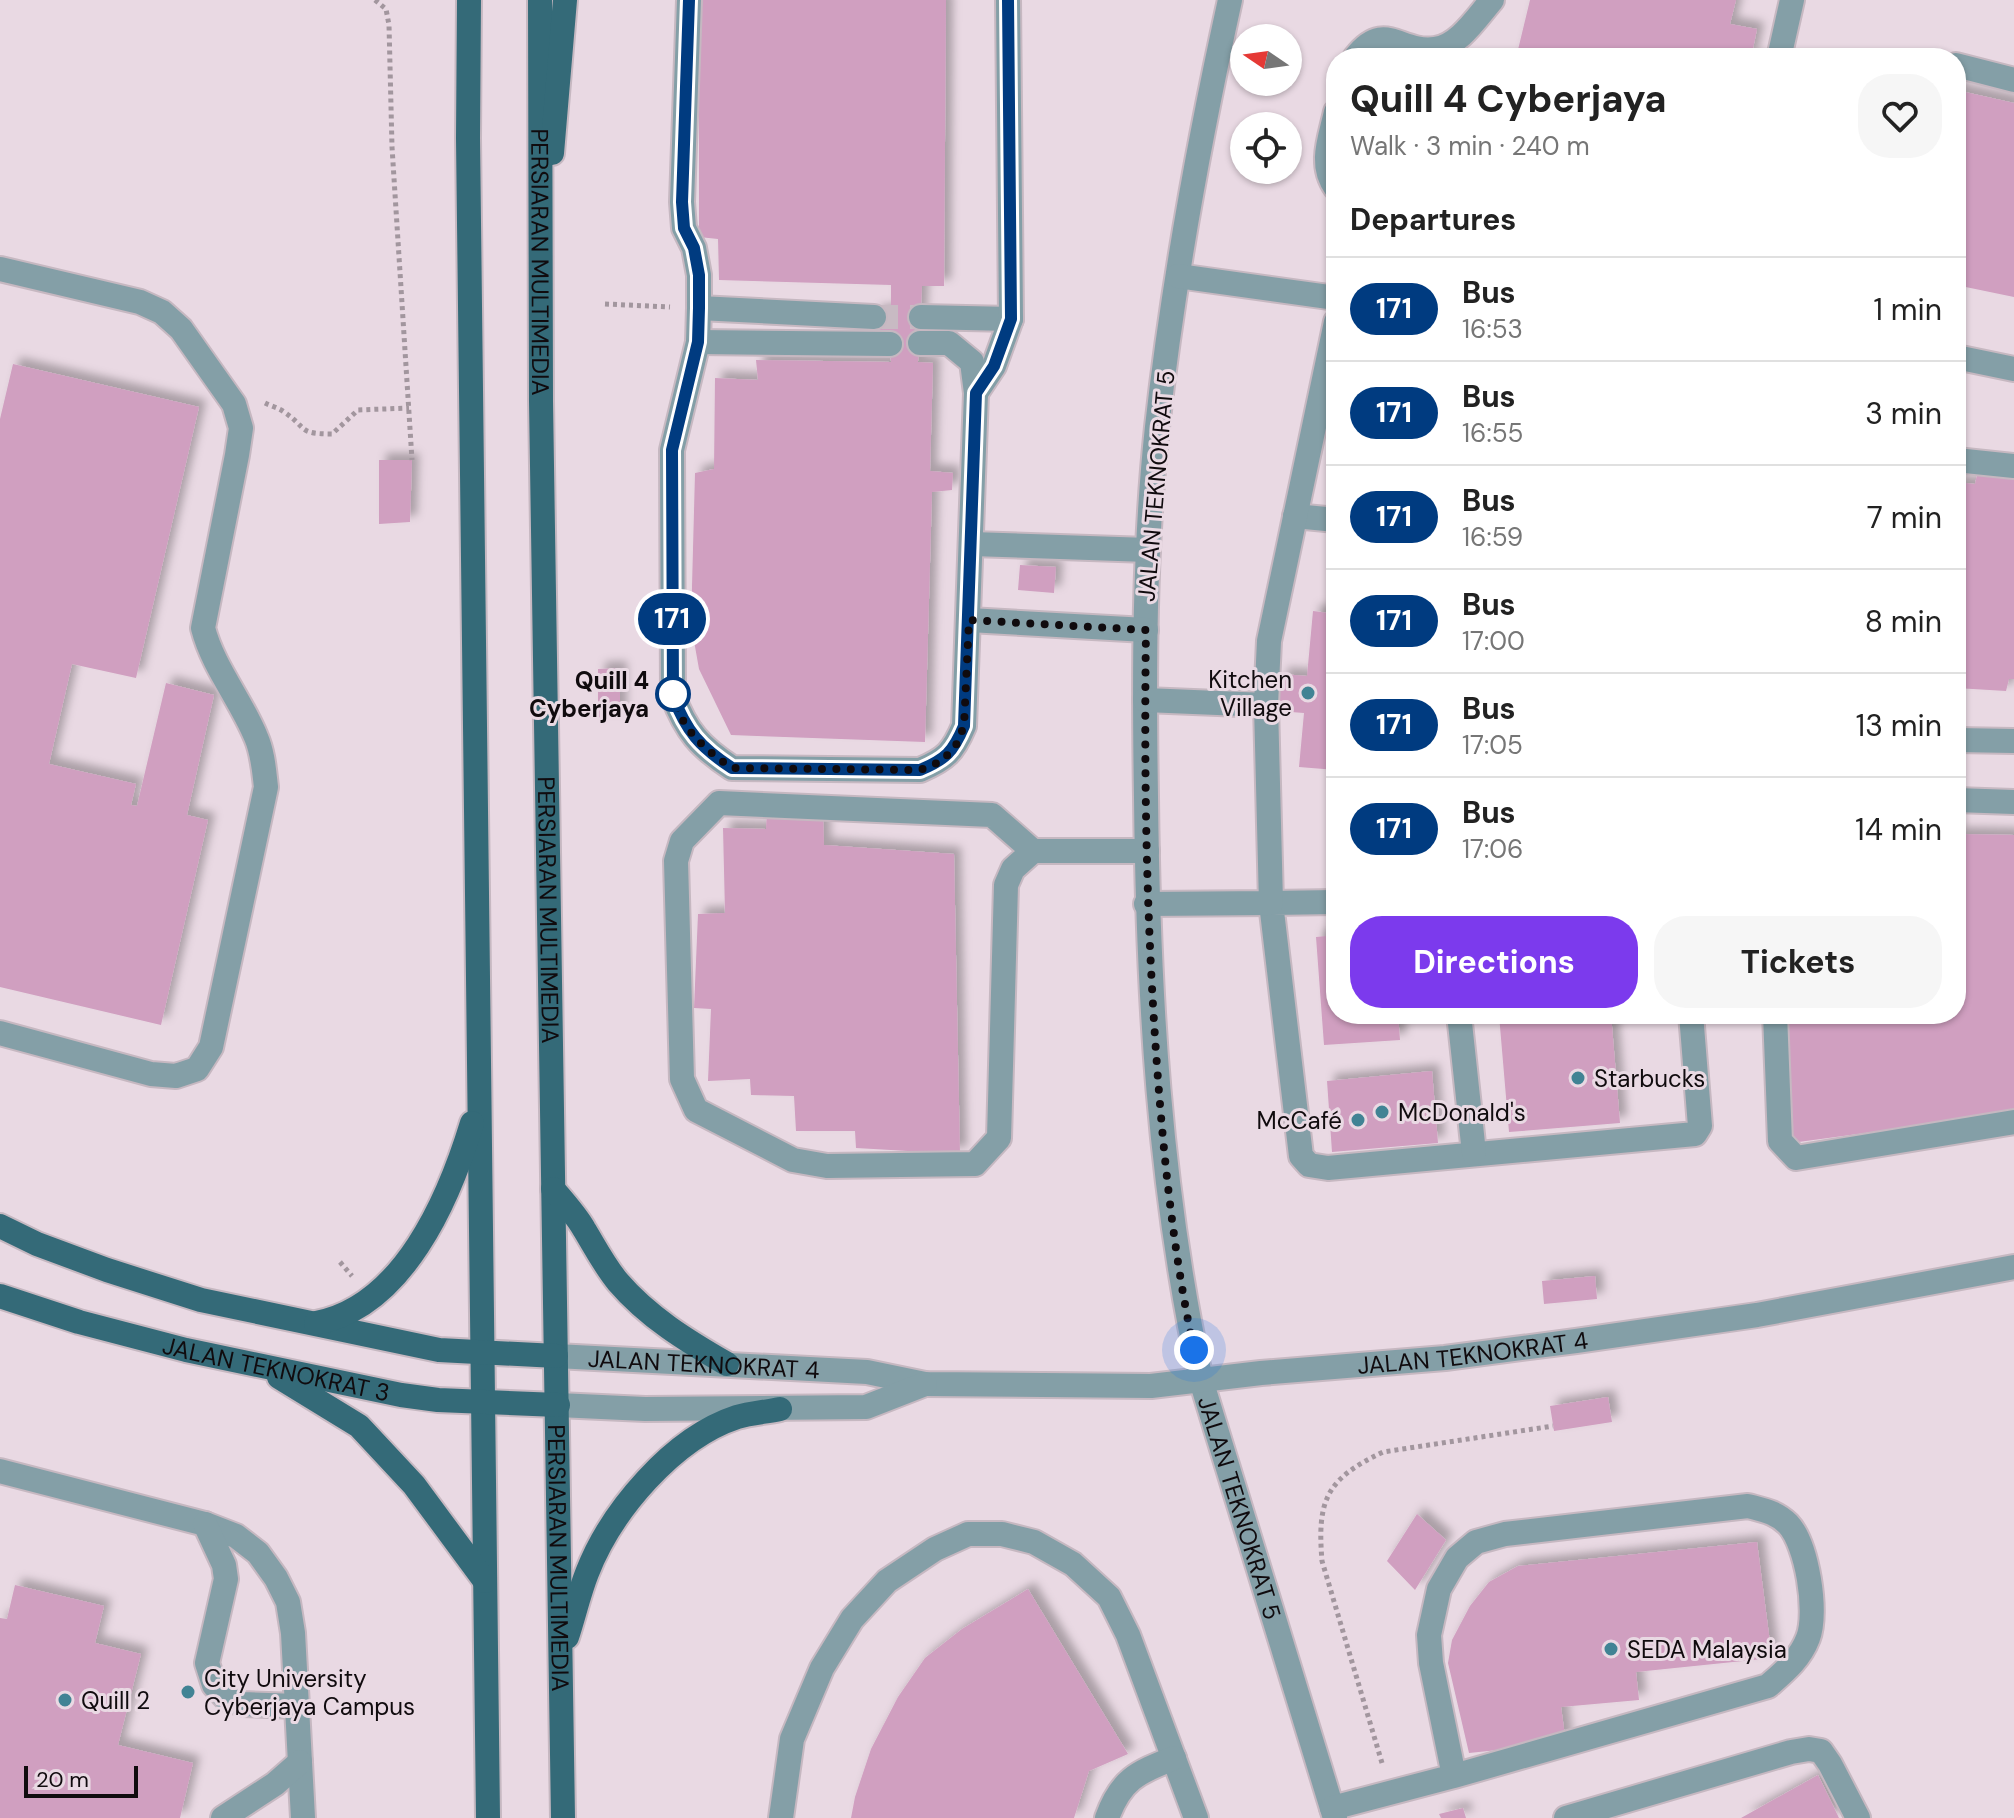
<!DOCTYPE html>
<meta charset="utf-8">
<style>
:root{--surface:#fff;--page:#f6f6f6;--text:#222;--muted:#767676;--line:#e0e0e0;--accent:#7c3aed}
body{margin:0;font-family:"DM Sans",sans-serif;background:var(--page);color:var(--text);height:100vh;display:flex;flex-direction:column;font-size:30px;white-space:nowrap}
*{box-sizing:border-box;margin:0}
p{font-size:26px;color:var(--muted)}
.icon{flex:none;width:44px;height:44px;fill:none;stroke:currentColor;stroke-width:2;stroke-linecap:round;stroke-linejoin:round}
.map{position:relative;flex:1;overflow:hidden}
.panel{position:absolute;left:1326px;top:48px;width:640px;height:976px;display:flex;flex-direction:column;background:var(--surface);border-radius:32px;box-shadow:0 2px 6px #0004}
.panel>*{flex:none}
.badge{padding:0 16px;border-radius:26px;font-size:28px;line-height:52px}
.needle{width:52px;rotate:283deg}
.fabs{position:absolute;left:1230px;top:24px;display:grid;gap:16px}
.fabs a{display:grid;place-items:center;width:72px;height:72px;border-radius:50%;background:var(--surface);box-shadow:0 2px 6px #0004;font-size:40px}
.scale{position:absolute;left:24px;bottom:20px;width:114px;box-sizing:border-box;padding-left:8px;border:4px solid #100b0e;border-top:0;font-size:22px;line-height:28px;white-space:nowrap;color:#100b0e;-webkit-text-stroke:6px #e9d9e3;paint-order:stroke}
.you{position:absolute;width:40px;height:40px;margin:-20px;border:6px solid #fff;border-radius:50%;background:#1a73e8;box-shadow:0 0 0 12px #1a73e833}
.map>.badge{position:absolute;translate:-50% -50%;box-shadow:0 0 0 4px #fff}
h2{padding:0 24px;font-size:30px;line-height:72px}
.round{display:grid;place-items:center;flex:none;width:84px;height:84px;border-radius:32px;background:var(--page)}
.head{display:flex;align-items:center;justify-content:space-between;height:136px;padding:0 24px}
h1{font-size:38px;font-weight:700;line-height:60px}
.button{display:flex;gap:16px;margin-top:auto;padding:16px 24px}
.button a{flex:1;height:92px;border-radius:32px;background:var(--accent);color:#fff;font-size:32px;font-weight:700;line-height:92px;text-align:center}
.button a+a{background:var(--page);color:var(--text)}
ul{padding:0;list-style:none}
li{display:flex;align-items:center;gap:24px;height:104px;padding:0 24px;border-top:2px solid var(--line)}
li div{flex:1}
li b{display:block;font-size:30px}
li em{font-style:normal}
li .badge{min-width:88px;font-weight:700;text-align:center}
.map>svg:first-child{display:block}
.building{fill:#d09fc0;filter:url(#shadow)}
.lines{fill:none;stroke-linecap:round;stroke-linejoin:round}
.minor-tunnel{stroke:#c8bac3;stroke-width:24;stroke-dasharray:24 12;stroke-linecap:butt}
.minor-casing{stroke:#c6b8c1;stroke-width:28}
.major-casing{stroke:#c6b8c1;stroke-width:28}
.path{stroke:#a2969e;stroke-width:5;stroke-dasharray:4 4;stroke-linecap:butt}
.minor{stroke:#849fa7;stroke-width:24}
.major{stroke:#346a78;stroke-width:24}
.line-casing{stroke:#fff;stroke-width:18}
.line{stroke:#003b80;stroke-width:12}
.walk{stroke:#100b0e;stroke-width:8;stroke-dasharray:0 14.4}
.poi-dot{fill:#418394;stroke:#e9d9e3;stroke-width:3}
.stop-dot{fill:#fff;stroke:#003b80;stroke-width:4}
.labels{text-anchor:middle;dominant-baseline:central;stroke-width:6;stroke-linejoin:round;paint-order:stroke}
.street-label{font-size:24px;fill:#100b0e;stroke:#e9d9e3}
.poi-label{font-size:24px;fill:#100b0e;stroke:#e9d9e3;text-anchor:start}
.stop-label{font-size:24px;font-weight:bold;fill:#100b0e;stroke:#e9d9e3;text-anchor:end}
</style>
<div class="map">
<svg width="2014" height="1818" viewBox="0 0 2014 1818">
<defs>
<filter id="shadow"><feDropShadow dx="7" dy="-7" stdDeviation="4" flood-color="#0004"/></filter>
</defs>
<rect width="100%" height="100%" fill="#e9d9e3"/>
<path class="building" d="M699 0H946L944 286H922L918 362 933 363 930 471 953 473 952 490 932 492 925 742 731 735 699 669 691 624 695 473 714 469 715 378 758 380 756 360 891 362 890 344 872 335 874 312 891 311V285L719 280 718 239 699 237Z
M1530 0H1736L1730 24 1757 29 1751 58H1516Z
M1956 90 2014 103V297L1956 285Z
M13 364 199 407 136 678 72 664 49 764 136 784 131 805 137 806 166 683 214 695 187 815 208 820 161 1025 0 987V419Z
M379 460H412L410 522 379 524Z
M1978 471 2014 475V679H2009L2006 691 1956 688V482L1975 484Z
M1020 565 1056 567 1054 593 1018 590Z
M1313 611 1336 614V770L1299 767 1304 713 1278 711 1281 674 1307 676Z
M620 668V718L598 719V669Z
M767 811 823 813 824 845 954 854 960 1154 856 1148 855 1131H796L794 1096 751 1095 750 1079 708 1081 711 1009 694 1008 698 914 725 913 723 828 766 829Z
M1956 834 2014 835V1113L1791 1143 1787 1014H1956Z
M1336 935V1014H1398L1400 1040 1324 1045 1316 937Z
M1513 1014H1611L1620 1123 1509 1132 1499 1015Z
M1432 1071 1438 1143 1332 1152 1327 1081Z
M1595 1276 1597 1299 1544 1304 1542 1281Z
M1608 1397 1612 1422 1554 1431 1550 1406Z
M1417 1514 1446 1540 1415 1590 1387 1561Z
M1757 1542 1772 1658 1636 1672 1639 1700 1561 1707 1566 1743 1469 1753 1448 1663 1452 1640 1470 1606 1489 1582 1518 1566Z
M15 1585 104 1606 95 1643 141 1654 118 1745 193 1763 180 1818H0V1618L7 1619Z
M1028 1589 1128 1754 1089 1771 1074 1818H851L855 1797 871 1749 898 1697 925 1658 962 1629Z
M1818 1775 1839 1818H1741Z
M1463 1808 1466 1818H1441L1439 1814Z"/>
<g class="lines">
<path class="minor-tunnel" d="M874 317H921"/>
<g class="minor-casing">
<g id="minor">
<path d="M689 0 682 202 684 228 694 248 699 275V308L698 342 672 450 673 696C686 731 700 747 732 768L920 770C946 759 953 752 964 726L976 393 972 362 949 343H920"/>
<path id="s1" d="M1230 0C1199 141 1173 284 1157 427 1144 549 1144 674 1146 797 1148 992 1159 1188 1201 1380L1335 1818"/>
<path d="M1355 58C1385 19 1399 54 1435 49 1459 46 1477 17 1492 0"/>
<path d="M1779 58 1792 0"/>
<path d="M1956 65 2014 80"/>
<path d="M1336 112C1330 139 1319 165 1336 188"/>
<path d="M0 269 140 302 162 312 181 329 234 404 241 428 237 455 203 628C213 667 241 700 256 737 263 753 264 770 266 787L211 1047 197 1069 176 1076 151 1074 0 1033"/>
<path d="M1178 276 1336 298"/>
<path d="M699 308 874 317"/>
<path d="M921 317 1011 319"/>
<path d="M698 342 890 344"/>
<path d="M1956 357 2014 369"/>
<path d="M976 393 994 366 1011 319 1008 0"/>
<path d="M1956 460 2014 466"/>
<path d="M1295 516 1336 520"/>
<path d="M972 544 1148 550"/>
<path d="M969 620 1146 630"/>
<path d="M1145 700 1266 705"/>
<path d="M1956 740 2014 741"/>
<path d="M1956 800 2014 802"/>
<path d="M1033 851 992 815 719 803 682 841 676 861 682 1079 696 1110 793 1160 827 1166 975 1164 999 1138 1006 885 1013 869 1033 851H1147"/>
<path d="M1336 902 1271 903 1301 1156 1309 1165 1328 1168 1695 1134 1700 1126 1691 1014"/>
<path d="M1146 904 1271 903 1266 705 1269 641 1336 322"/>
<path d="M1459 1014 1474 1153"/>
<path d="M1775 1014 1780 1141 1796 1158 2014 1122"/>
<path id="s2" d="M556 1356 867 1372 925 1384 1151 1386 1261 1373 1445 1358 1576 1341 1757 1315 2014 1267"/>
<path d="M558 1405 645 1409 866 1407 925 1384"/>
<path d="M0 1471 205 1524 236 1536 258 1553 276 1578 288 1602 293 1633 303 1818"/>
<path d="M205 1524 224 1565 226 1579 207 1663 214 1685 227 1699 243 1704 297 1706"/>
<path d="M1332 1808 1454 1776 1768 1686C1785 1671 1800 1659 1808 1638 1818 1612 1807 1544 1788 1524 1776 1512 1763 1510 1748 1506L1505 1534 1476 1542 1457 1558 1439 1589 1429 1635 1431 1663 1454 1776"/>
<path d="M223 1818 275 1784 300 1762"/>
<path d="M781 1818 792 1739 822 1668 852 1619 887 1581 935 1549 968 1534H1002L1034 1542 1073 1564 1109 1597 1128 1635 1196 1818"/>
<path d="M1107 1818C1121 1779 1137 1773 1174 1758"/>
<path d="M1566 1818 1791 1752 1809 1749 1821 1751 1830 1764 1858 1818"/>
</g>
</g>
<g class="major-casing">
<g id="major">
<path d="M469 0 468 138 488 1818"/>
<path id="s3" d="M540 0 541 401 563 1818"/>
<path d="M552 153 565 0"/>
<path d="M553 1189C564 1202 576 1215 584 1229 595 1247 604 1265 618 1282 648 1317 687 1341 727 1364"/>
<path d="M0 1226 37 1244 107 1270 201 1300 439 1350 556 1356"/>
<path id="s4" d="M0 1296 79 1322 186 1350 401 1395 438 1400 558 1405"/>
<path d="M316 1323C403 1307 449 1199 472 1123"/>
<path d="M279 1377 359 1426 414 1485 485 1581"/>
<path d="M567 1637C574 1616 579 1593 587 1573 611 1511 673 1438 737 1417 750 1413 766 1412 780 1409"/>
</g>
</g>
<path class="path" d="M375 0 386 9 389 25 392 147 412 460
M605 304 670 307
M265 403C271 406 279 408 284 412 308 428 297 434 332 434L358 410 409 408
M340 1262 352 1276
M1382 1763 1322 1561C1317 1500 1326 1479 1383 1452L1553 1426"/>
<use href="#minor" class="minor"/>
<use href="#major" class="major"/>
</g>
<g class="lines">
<g class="line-casing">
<path id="line" d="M689 0 682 202 684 228 694 248 699 275V308L698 342 672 450 673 696C686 731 700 747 732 768L920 770C946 759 953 752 964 726L976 393 994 366 1011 319 1008 0"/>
</g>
<use href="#line" class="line"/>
<path class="walk" d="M673 694C680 728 704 749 732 768L920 770 942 761 956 745 964 726 969 620 1146 630C1144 766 1146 902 1155 1037 1162 1142 1172 1247 1194 1350"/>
</g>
<g class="poi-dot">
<circle cx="1308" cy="693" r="8"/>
<circle cx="1578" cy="1078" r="8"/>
<circle cx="1382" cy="1112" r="8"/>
<circle cx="1358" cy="1120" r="8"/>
<circle cx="1611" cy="1649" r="8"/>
<circle cx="188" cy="1692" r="8"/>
<circle cx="65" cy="1700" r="8"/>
</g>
<circle class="stop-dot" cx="673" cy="694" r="16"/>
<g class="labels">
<g class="street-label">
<text stroke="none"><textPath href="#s3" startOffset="262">PERSIARAN MULTIMEDIA</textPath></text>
<text transform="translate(1156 486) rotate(-85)">JALAN TEKNOKRAT 5</text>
<text stroke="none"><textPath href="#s3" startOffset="910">PERSIARAN MULTIMEDIA</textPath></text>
<text stroke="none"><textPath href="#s2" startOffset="920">JALAN TEKNOKRAT 4</textPath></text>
<text stroke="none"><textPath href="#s2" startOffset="148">JALAN TEKNOKRAT 4</textPath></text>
<text stroke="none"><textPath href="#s4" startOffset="286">JALAN TEKNOKRAT 3</textPath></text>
<text stroke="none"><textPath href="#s1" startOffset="1524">JALAN TEKNOKRAT 5</textPath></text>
<text stroke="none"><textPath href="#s3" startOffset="1558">PERSIARAN MULTIMEDIA</textPath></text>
</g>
<g class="poi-label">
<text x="1292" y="679" text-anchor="end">Kitchen<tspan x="1292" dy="28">Village</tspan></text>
<text x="1594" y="1078">Starbucks</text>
<text x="1398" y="1112">McDonald's</text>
<text x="1342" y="1120" text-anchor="end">McCafé</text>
<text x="1627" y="1649">SEDA Malaysia</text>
<text x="204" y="1678">City University<tspan x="204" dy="28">Cyberjaya Campus</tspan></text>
<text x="81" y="1700">Quill 2</text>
</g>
<g class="stop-label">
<text x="649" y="680">Quill 4<tspan x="649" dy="28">Cyberjaya</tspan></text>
</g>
</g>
</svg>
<div class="fabs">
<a><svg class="needle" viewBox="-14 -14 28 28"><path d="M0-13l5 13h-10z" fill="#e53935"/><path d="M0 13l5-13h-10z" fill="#767676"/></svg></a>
<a><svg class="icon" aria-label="locate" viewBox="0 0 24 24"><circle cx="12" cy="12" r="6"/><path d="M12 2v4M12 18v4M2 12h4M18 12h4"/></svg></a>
</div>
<div class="scale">20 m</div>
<div class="you" style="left:1194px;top:1350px"></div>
<b class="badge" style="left:672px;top:619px;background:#003b80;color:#fff">171</b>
<section class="panel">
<div class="head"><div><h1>Quill 4 Cyberjaya</h1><p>Walk · 3 min · 240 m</p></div><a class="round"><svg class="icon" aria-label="heart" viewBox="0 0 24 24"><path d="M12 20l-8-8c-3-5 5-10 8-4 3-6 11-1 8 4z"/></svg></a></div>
<h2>Departures</h2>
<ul>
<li><span class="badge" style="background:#003b80;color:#fff">171</span><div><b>Bus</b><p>16:53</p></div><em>1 min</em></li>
<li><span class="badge" style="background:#003b80;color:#fff">171</span><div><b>Bus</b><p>16:55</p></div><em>3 min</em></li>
<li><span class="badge" style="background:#003b80;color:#fff">171</span><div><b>Bus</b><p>16:59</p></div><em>7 min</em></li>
<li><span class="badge" style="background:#003b80;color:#fff">171</span><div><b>Bus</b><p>17:00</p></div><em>8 min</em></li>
<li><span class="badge" style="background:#003b80;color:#fff">171</span><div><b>Bus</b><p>17:05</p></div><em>13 min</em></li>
<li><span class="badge" style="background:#003b80;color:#fff">171</span><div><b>Bus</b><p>17:06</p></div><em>14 min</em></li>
</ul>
<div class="button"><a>Directions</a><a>Tickets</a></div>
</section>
</div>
